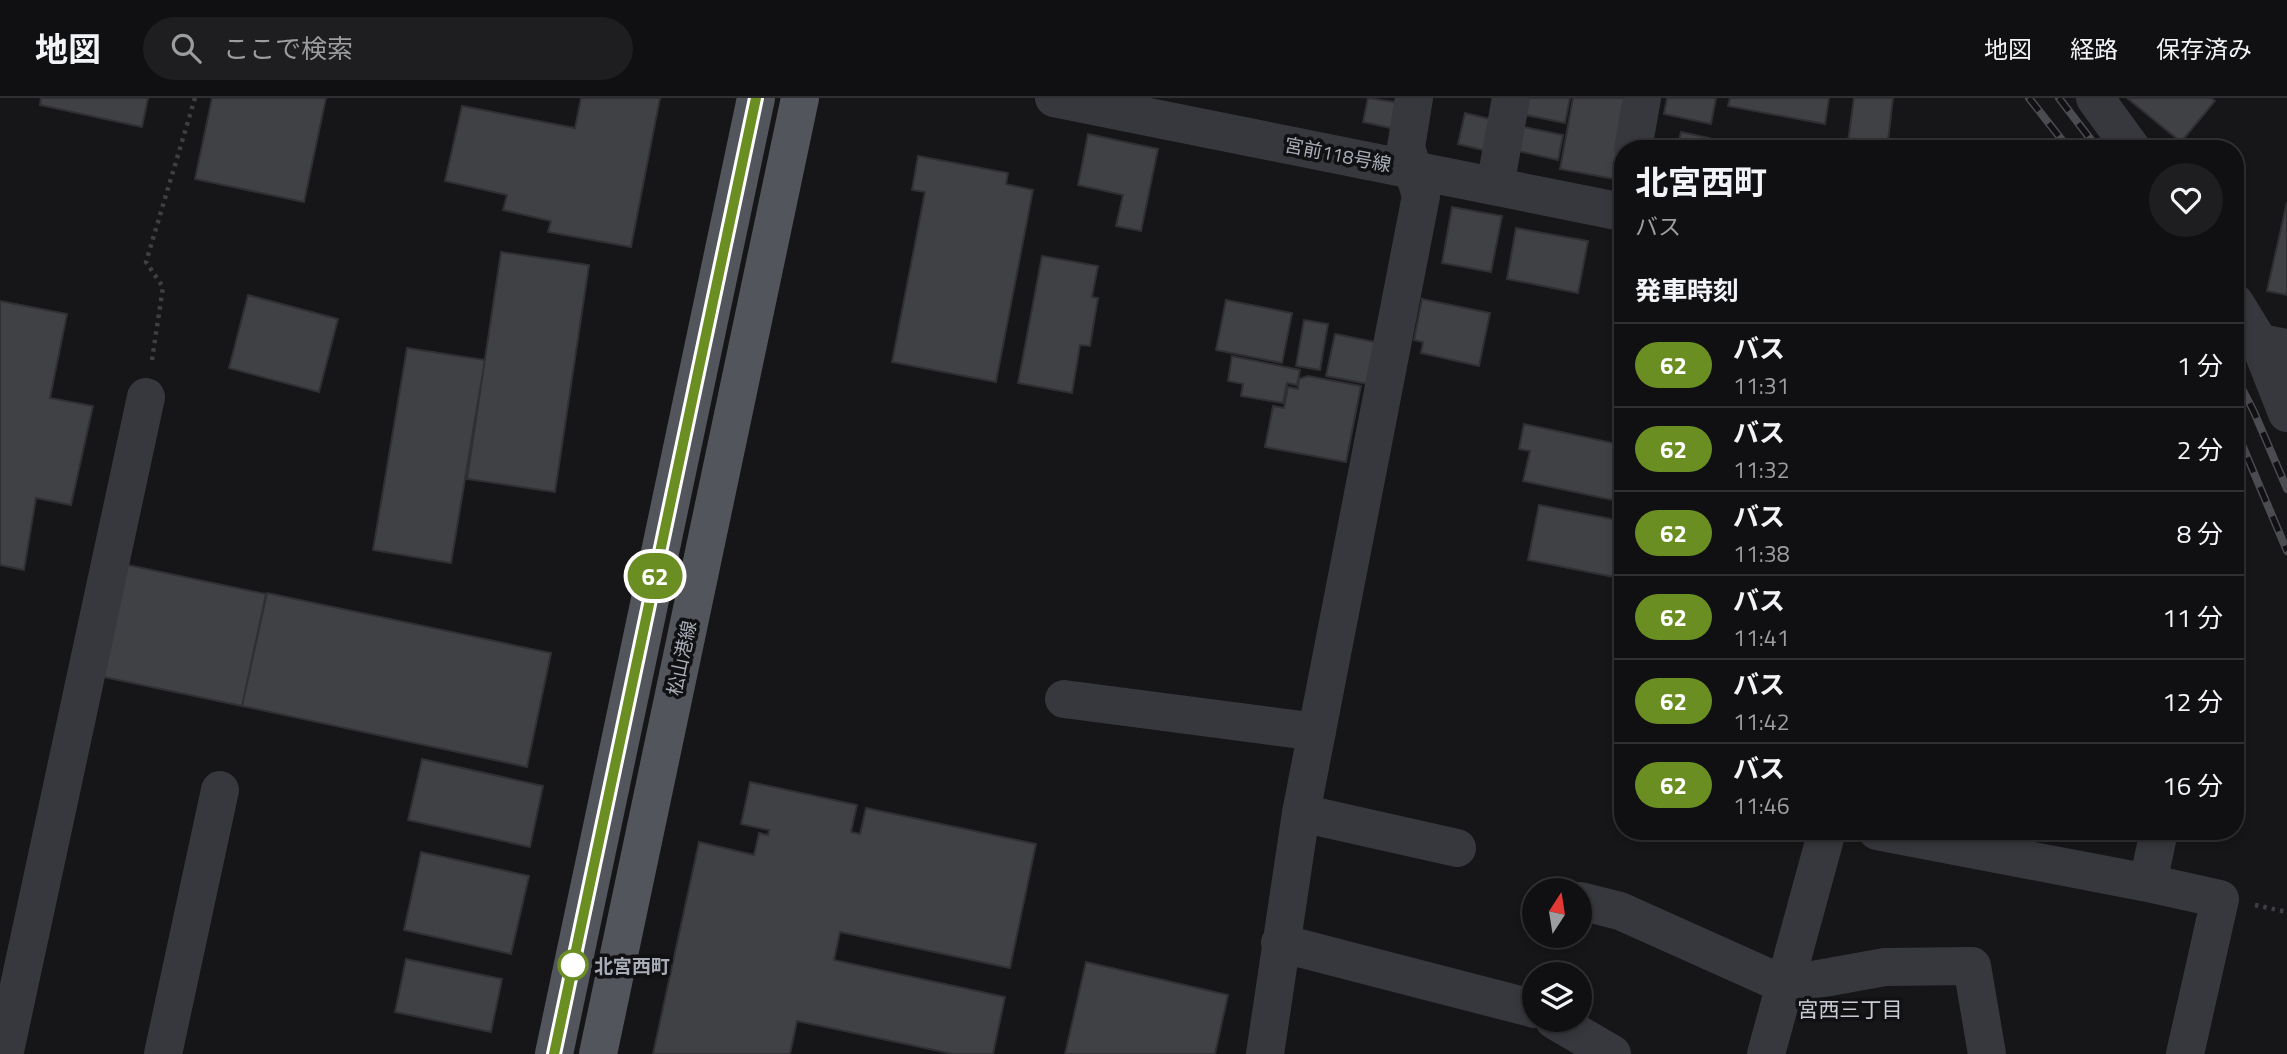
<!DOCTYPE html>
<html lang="ja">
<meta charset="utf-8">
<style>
:root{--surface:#101012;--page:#1e1e20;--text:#f1f3f6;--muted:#9c9d9f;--line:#303032}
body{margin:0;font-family:"Titillium Web","Noto Sans JP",sans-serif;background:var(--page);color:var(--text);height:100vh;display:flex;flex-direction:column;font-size:26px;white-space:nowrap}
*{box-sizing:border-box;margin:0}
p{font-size:23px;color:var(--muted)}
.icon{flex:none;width:38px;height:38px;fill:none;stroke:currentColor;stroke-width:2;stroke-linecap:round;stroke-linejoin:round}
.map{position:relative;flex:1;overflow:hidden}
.side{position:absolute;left:1614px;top:42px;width:630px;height:700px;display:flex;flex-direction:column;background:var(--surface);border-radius:28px;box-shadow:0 4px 10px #0003,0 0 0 2px var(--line)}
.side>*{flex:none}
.badge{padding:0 14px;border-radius:23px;font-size:24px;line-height:46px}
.needle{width:46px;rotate:12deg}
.fabs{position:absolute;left:1522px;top:780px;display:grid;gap:14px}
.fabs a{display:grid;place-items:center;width:70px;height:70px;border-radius:50%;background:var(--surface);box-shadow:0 4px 10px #0003,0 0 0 2px var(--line);font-size:35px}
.map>.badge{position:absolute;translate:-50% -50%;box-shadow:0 0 0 4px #fff}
h2{padding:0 21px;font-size:26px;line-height:63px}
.round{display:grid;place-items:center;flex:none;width:74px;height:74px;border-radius:37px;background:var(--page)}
.head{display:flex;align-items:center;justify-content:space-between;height:119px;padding:0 21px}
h1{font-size:33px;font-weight:700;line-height:52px}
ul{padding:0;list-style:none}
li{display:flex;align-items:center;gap:21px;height:84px;padding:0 21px;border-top:2px solid var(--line)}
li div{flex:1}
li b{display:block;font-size:26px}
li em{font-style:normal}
li .badge{min-width:77px;font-weight:700;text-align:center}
header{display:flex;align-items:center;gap:42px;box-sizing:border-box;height:98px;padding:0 35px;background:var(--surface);border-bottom:2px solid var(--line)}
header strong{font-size:33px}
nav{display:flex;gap:38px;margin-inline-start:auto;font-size:24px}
.search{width:490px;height:63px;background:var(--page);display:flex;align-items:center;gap:18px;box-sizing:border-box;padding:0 24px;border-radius:38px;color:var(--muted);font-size:26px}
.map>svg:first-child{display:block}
.building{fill:#404145;stroke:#303034;stroke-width:2}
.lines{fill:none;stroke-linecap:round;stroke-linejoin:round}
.path{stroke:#3d3f44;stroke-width:4.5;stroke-dasharray:3.5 5;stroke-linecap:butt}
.minor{stroke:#37383d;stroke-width:38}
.tertiary{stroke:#37383d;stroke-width:38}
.primary{stroke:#53555c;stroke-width:38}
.rail-casing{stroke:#4a4c52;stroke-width:8}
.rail{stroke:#111113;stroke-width:5;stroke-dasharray:16;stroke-linecap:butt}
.line-casing{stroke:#fff;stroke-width:16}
.line{stroke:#6b8e23;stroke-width:10}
.stop-dot{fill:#fff;stroke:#6b8e23;stroke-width:3.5}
.labels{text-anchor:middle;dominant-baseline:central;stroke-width:7;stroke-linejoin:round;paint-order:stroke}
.street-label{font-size:19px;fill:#a8adb8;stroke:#111113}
.stop-label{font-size:19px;font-weight:bold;fill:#a8adb8;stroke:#111113;text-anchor:start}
.neighbourhood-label{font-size:21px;fill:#c9ccd4;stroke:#111113}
</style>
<header>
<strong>地図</strong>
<div class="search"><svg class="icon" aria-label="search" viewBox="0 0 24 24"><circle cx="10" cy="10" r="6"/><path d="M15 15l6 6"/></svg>ここで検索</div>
<nav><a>地図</a><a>経路</a><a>保存済み</a></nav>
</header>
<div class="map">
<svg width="2287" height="956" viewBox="0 0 2287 956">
<rect width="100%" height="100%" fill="#161618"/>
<path class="building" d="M41 0H148L142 29 40 7Z
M212 0H326L304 104 195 81Z
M581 0H660L631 149 548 134 551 123 503 112 507 97 445 83 462 8 575 30Z
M1368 0 1401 5 1395 31 1363 24Z
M1524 0H1570L1565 25 1521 16Z
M1573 0H1635L1622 51 1620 82 1560 71Z
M1667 0H1716L1711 26 1664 16Z
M1730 0H1829L1825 26 1728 8Z
M1854 0H1893L1887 51H1847Z
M2127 0H2211L2215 3 2181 44Z
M1465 15 1494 22 1487 53 1458 46Z
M1519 28 1563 37 1558 62 1514 52Z
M1681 34 1709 40 1707 51H1677Z
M1088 36 1158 51 1141 133 1116 128 1123 97 1078 87Z
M918 58 1008 75 1006 86 1033 92 996 284 892 264 925 94 912 92Z
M2287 104V197L2267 193Z
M1452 109 1502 118 1491 174 1442 165Z
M1516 130 1588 143 1578 195 1507 181Z
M501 154 589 167 555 394 467 381Z
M1042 158 1098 168 1092 199 1098 200 1090 248 1080 247 1072 295 1018 285Z
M248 197 338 221 319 294 229 270Z
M1422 201 1490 215 1479 268 1421 255 1423 244 1414 242Z
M1226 202 1292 215 1282 265 1216 252Z
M0 203 67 216 50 300 93 308 71 407 36 400 24 472 0 467Z
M1304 222 1328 226 1320 272 1296 268Z
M1335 236 1380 245 1373 287 1326 278Z
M407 250 485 262 451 465 373 452Z
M1232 258 1300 272 1297 287 1287 285 1283 305 1241 298 1243 286 1228 283Z
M1308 278 1361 288 1346 364 1265 349 1273 308 1284 310 1288 289 1298 291 1299 281Z
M1524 326 1622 347V404L1523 383 1530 353 1519 351Z
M1539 407 1622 423 1614 479 1528 462Z
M123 466 266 496 242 608 99 578Z
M267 495 551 555 527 669 242 608Z
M422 661 543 688 530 749 408 722Z
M750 684 857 707 851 734 860 736 866 710 1036 746 1010 870 840 834 834 862 1005 899 993 956H953L797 923 790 956H653L699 744 754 757 759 735 768 737 769 732 741 726Z
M421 754 529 778 511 856 404 832Z
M406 861 502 881 491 934 395 914Z
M1086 864 1228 897 1215 956H1065Z"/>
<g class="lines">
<path class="path" d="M152 262 163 189 146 164 195 0
M2255 807 2287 814"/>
<path class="minor" d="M2095 0 2132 51
M1633 51 1642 0
M1495 88 1511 0
M2235 205 2259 244 2287 315
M1064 601 1317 634
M1301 715 1457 750
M1877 733 2148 785
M2159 733 2148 785 2220 801 2185 956
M1580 803 1620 813 1785 887 1885 869 1972 868 1987 956
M1280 845 1535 911
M1554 922 1612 956
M5 953 146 299
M163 956 220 692
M1265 956 1301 715 1421 98 1406 49 1414 0
M1766 956 1827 733"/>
<path class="tertiary" d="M1054 0 1622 114
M2235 240 2287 250"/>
<path class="primary" d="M554 956 756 0
M598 956 800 0"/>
<g class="rail-casing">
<path id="rail" d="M2029 0 2069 51
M2059 0 2098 51
M2235 277 2254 314 2287 391
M2235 330 2287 453"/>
</g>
<use href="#rail" class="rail"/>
</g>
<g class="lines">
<g class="line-casing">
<path id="line" d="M554 956 756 0"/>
</g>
<use href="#line" class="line"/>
</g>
<circle class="stop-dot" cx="573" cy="867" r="14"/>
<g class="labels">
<g class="street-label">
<text transform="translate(1338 56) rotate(11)">宮前118号線</text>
<text transform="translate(681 560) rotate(-78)">松山港線</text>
</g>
<g class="stop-label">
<text x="594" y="867">北宮西町</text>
</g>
<g class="neighbourhood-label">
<text x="1850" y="911">宮西三丁目</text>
</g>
</g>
</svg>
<div class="fabs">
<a><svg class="needle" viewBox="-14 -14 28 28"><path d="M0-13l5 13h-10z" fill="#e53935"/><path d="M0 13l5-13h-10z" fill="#9c9d9f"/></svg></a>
<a><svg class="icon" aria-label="layers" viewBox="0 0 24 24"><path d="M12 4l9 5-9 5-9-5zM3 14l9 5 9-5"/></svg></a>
</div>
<b class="badge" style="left:655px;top:478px;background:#6b8e23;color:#fff">62</b>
<section class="side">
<div class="head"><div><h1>北宮西町</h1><p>バス</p></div><a class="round"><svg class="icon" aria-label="heart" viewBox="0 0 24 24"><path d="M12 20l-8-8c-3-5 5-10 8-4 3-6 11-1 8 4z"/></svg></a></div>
<h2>発車時刻</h2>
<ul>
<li><span class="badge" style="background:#6b8e23;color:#fff">62</span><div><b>バス</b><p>11:31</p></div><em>1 分</em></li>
<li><span class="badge" style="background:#6b8e23;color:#fff">62</span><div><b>バス</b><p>11:32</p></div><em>2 分</em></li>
<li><span class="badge" style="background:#6b8e23;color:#fff">62</span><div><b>バス</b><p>11:38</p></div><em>8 分</em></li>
<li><span class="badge" style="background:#6b8e23;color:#fff">62</span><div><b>バス</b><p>11:41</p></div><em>11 分</em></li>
<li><span class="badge" style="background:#6b8e23;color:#fff">62</span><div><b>バス</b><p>11:42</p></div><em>12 分</em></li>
<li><span class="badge" style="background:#6b8e23;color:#fff">62</span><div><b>バス</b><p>11:46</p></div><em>16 分</em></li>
</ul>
</section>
</div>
